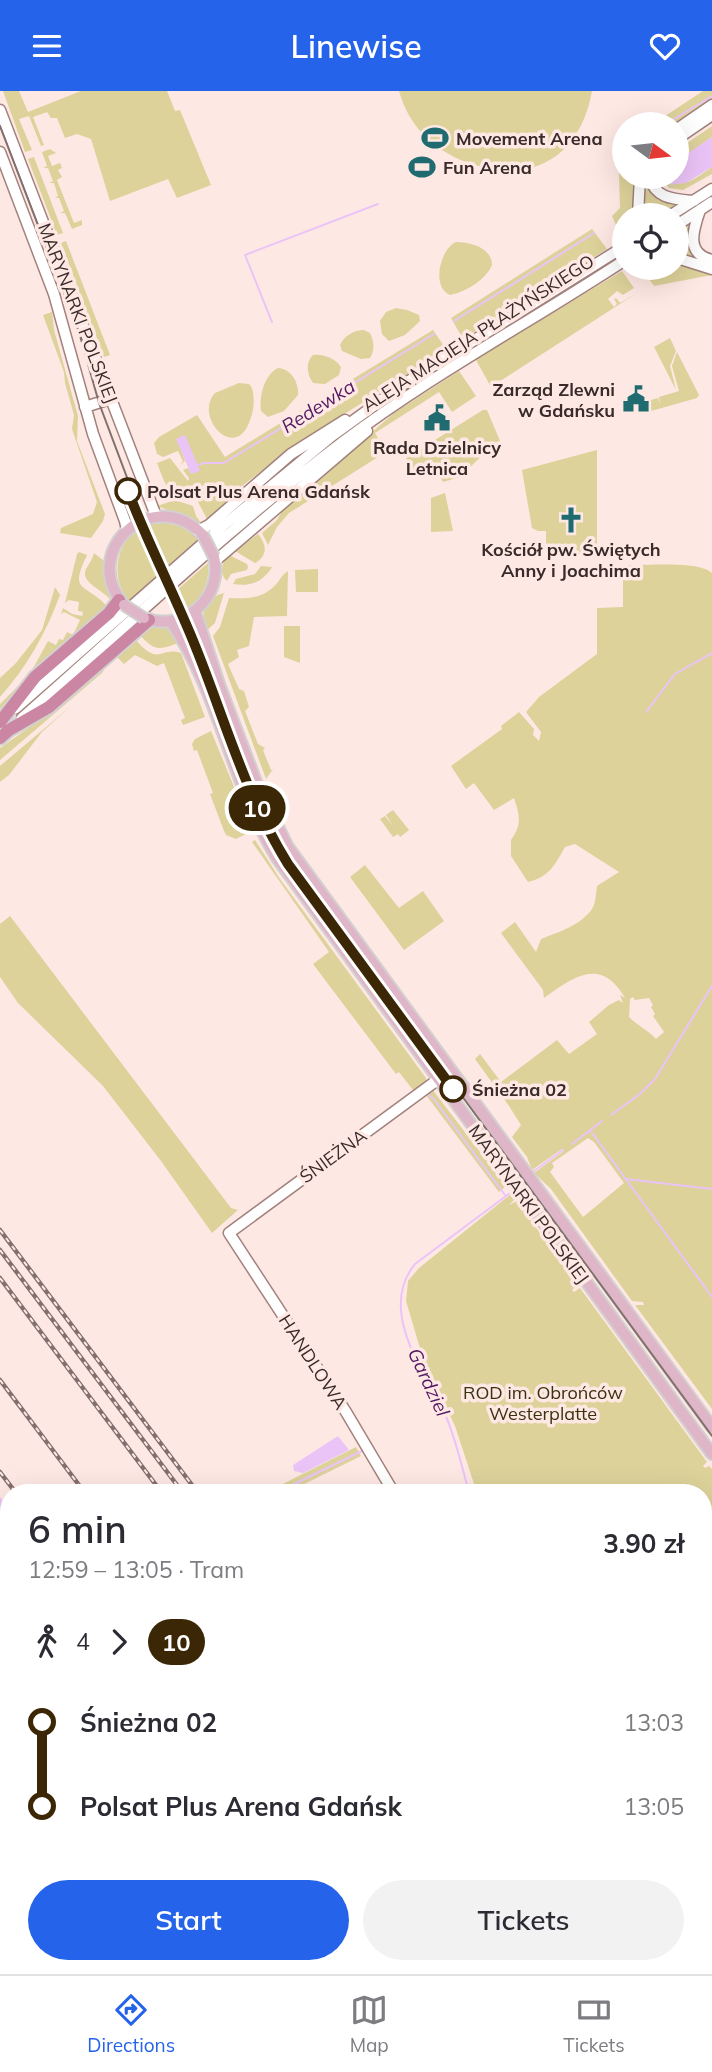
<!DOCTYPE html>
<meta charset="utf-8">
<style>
:root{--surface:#fff;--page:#f2f2f3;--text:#2b2b33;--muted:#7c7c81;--line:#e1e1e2;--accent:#2563eb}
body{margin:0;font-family:Mulish,sans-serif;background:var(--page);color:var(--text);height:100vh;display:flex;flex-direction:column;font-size:26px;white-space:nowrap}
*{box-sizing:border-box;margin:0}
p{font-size:23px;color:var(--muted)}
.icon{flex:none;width:38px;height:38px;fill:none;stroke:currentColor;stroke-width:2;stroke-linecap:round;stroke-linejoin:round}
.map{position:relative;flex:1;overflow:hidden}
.details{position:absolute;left:0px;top:1393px;width:712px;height:490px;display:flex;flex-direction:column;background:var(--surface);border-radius:28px 28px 0 0;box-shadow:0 7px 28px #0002}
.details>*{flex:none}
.badge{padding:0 14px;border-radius:23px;font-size:24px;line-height:46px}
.needle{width:46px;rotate:105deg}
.controls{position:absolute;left:612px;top:21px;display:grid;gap:14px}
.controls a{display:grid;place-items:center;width:77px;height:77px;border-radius:50%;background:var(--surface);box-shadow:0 7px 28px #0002;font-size:35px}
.map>.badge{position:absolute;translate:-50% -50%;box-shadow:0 0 0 4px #fff}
.legs{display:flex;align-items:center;gap:10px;height:77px;padding:0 28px;font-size:23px}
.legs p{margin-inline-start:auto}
.summary{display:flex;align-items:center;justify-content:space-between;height:119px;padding:0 28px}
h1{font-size:38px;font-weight:600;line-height:52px}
.button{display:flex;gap:14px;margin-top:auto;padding:14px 28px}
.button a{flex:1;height:80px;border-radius:42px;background:var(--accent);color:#fff;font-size:28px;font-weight:600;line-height:80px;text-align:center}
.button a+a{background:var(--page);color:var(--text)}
ul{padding:0 28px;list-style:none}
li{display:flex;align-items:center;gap:24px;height:84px;font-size:26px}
li i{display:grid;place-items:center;width:10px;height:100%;margin:0 9px;background:currentColor}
li i::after{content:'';width:18px;height:18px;margin:-9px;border:5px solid;border-radius:50%;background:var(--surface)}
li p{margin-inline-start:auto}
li:first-child i{background:linear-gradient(#0000 50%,currentColor 0)}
li:last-child i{background:linear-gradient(currentColor 50%,#0000 0)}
header{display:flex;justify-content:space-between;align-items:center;height:91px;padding:0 28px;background:var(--accent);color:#fff;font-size:32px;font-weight:600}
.tab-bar{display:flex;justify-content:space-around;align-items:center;height:98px;border-top:2px solid var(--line);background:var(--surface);font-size:19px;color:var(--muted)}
.tab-bar a{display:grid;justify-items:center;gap:4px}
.tab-bar .active{color:var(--accent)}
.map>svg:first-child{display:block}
.green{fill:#ddd29a;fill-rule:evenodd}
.water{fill:#ebc4f7}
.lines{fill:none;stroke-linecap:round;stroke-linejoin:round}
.stream{stroke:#ebc4f7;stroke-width:2}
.ferry{stroke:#541964;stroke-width:2;stroke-dasharray:9 7;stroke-linecap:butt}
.secondary-casing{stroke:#a3827d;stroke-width:13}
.primary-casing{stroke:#d3d0d0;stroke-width:14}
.highway-casing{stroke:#d3d0d0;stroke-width:16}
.secondary{stroke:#fff;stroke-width:10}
.primary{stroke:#dfb6c7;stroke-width:10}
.highway{stroke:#ca86a2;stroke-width:12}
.tram{stroke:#81706e;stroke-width:2}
.rail-casing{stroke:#81706e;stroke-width:4.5}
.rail{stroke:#fee8e4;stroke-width:2;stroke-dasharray:5;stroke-linecap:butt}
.primary-bridge-casing{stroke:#d3d0d0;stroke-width:14;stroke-linecap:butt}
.primary-bridge{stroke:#dfb6c7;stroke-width:10}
.line-1-casing{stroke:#fff;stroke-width:16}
.line-1{stroke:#3b2706;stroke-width:10}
.stop-1-dot{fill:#fff;stroke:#3b2706;stroke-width:3.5}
.labels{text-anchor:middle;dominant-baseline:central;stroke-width:7;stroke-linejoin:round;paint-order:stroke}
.poi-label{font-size:18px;font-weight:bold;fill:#382b29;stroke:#fee8e4;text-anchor:start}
.street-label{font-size:18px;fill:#382b29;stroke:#fee8e4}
.stop-label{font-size:18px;font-weight:bold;fill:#382b29;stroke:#fee8e4;text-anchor:start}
.park-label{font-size:18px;fill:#39320f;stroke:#fee8e4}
.water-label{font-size:19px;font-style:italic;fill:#541964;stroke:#fee8e4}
</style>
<header><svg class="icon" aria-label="menu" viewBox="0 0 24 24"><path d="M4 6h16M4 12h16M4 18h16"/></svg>Linewise<svg class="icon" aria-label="heart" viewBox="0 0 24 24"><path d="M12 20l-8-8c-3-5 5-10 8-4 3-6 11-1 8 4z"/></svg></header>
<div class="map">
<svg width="712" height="1883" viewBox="0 0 712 1883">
<rect width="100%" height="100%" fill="#fee8e4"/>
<path class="green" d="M3 0H19L28 21 81 0H167L175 20 180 19 211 94 177 107 168 88 110 110 91 48 77 43 65 47 57 27H51L47 21 33 26 44 54 41 55 29 25 19 28 32 59 25 61Z
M399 0H592C580 68 529 95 466 71 432 58 409 35 399 0Z
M703 0H712V11L677 33H653Z
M712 35V46L685 65 682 62 677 66V59Z
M50 58 56 62 48 65 52 75 60 72 62 77 58 79 62 86 57 89 74 132 82 129V134L72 138 65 122H60L64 120 59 107H55L58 105 54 92H49L53 90 48 77H43L47 75 42 61Z
M34 66 63 142 57 144 28 68Z
M625 67V86H636L635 124H625V144L621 145 612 125 620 117 619 83Z
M712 76V83L683 99 669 97 660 86H666C682 101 697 86 712 76Z
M643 86 679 111 659 124H641Z
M693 132 691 137 705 171 677 164V142Z
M592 138 607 158 463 248 451 227Z
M66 150 110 264 104 266 61 152Z
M456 151C471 151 492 157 492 174 486 189 465 201 450 204 431 196 440 158 456 151Z
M625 159V165L471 259 469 256Z
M677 172 712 183V184L654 195 641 177H677Z
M622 180 634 197 623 204 617 200 608 208 614 216 617 213 614 208 616 207 620 212 637 202 491 296 476 269 478 267Z
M396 217 407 219 419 224 420 230 405 244 389 250 382 243 380 230 386 221Z
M52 221 54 239 78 325 77 350 105 423 103 430 91 447 60 442 61 437 93 423 97 411 72 338 74 324 65 292 64 281 43 224Z
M364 239 370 242C374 250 375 259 370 267L361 268 342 260 340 254C344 245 354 239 364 239Z
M433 239 446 258 444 260 297 353 229 405C211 392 210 383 194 406 165 399 168 400 157 372L170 367 188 390 189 387 183 379 188 377 191 383 177 348 185 370 180 374 183 370 178 360 163 366 157 363 154 352 159 346 197 324 225 366Z
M670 247 676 260 670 275 676 299 654 256Z
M677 261 699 304 697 307 644 322 641 312 658 307 660 313 659 306 679 300 672 275Z
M313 264C323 263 335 267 341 276L339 284 325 293 313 292C307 284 305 271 313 264Z
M278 277C291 278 299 291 298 304L284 320 268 326 261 320C259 306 264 284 278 277Z
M459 280 476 305 452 321 439 301 375 342 386 361 289 422 277 436 268 454 262 442 276 430 283 419 394 322Z
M239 292 249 293 252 297C255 308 254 319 250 329 236 372 193 326 215 302Z
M483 319H487L500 350 494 353 466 380 467 384 443 391 431 371 414 382 406 367Z
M597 359V464H546V440H538L532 437 522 379Z
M211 394 216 396 228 410 207 428 197 409 205 396Z
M445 402 453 440 431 441V407Z
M175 409 193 415 196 425 201 432 157 415Z
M162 431 184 436 198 448 167 476 148 434Z
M139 437 160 482 129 510C110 487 115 454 139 437Z
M258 443C267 453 268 465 255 472L235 460Z
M79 461 87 464C69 502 84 491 107 515L31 584 0 618V613L30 583 48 550 56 554 59 548 63 549 67 541 73 544 80 529 64 521 61 523 63 517 72 523 82 525 83 521 78 520 79 511 69 509 65 512 77 463Z
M94 462 104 470 110 508C101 498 80 491 86 478 89 473 92 469 94 462Z
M229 464 247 473 248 476 247 479 231 483 227 490C218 482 222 472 229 464Z
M208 472C210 492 202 508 185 519L177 499Z
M623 474C643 475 699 469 712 482V1318L635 1214H644L643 1211 632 1210 551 1098 534 1082 564 1060 562 1058 532 1079 527 1066 512 1046 521 1034 509 1015 475 968 480 963 501 991 557 949 569 963 597 943 589 931 609 914 619 909 623 912 620 904 625 907C601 866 575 885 544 907L543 899 501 842 515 831 536 861 541 848C559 841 581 834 592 818 596 812 596 802 597 795L619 781 575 753 565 756C555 774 549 786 528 791L511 765V749C522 734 520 725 514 707L494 719 474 692 466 698 451 675 502 638 501 635 519 621 534 638 533 644 539 650 541 641 526 621 539 606 597 563V517L623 516ZM633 906 635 909 649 907 653 914 651 916 655 923 653 925 664 941 656 948C648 939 638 935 629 926L630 908ZM588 1047 594 1051 624 1092 583 1126 550 1081 554 1076 552 1072Z
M261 475 272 476C263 491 250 496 233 493L236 488 255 483Z
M318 478V501H296L295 479Z
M288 480 287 525 254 526 249 555 237 559 239 566 228 573 239 598 244 600 249 616 245 620 258 653 265 657 263 659 271 679 273 678 266 688 213 545 220 536 229 507C247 508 264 508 277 492 281 487 283 483 288 480Z
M55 496 60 504C46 542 27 576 0 606V587L16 572 42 539Z
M224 502 215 532 205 541C200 524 205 506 224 502Z
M157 535 168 537 181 551C159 559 155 561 139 543L149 536Z
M284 535H300V572L284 566Z
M135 548C160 577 159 555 181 562L205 626 183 634 181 629 185 627 164 572 157 575 135 564 124 573 116 565 109 571 102 582 0 669V657L54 619Z
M71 615 42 641 9 684 0 691V675L71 615H74Z
M211 640 251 737 248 742 236 748 226 744 224 740 210 703 213 702 197 659 194 660 192 653 195 648Z
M393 719 409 739 400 746 398 743 393 746 380 728 385 725 393 735 386 724Z
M259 748 261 749 427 981 277 778Z
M255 749 280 788 426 987 427 992 417 1000 413 999 399 981 396 983 313 873 329 861 252 751Z
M365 774 399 817 423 800 444 830 404 859 350 786Z
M10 825 231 1117 238 1119 212 1142 161 1070 103 995 18 912 0 886V833Z
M432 998 506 1095 499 1101 426 1004Z
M511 1103 515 1108 509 1114 517 1110 577 1194 572 1199 574 1201 580 1197 707 1371 703 1375 705 1377 709 1375 712 1378V1716L704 1721V1402H477L455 1335 422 1264 406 1210 408 1190 419 1177Z
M356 1356 361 1365 286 1402H265Z
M704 1806 712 1814V1876L703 1883H621L630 1874H704Z
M18 1874H71V1883H0V1877Z"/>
<path class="water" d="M712 46V76L686 92 674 93 671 95V91L666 86H677V66L683 61 685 64Z
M185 344 200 380 191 383 176 348Z
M338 1345 349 1359 303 1382 294 1380 293 1374Z
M0 1406 9 1418V1743L0 1742Z
M221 1874H420L419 1883H228Z"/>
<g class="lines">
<path class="stream" d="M666 33 712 5
M609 173 625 162
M454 230 594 142
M272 231 245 164 378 113
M501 240 604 177
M197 374 205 372H224L434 243
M646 621 675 583 712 562
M428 1004 433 1007 505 1104
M611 1024 641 1002 655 988 712 895
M590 1039 712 1206
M572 1053 602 1030
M534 1080 563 1059
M626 1088 712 1098
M276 1402 362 1360
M469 1402C462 1376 456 1348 445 1323 439 1310 429 1299 423 1285 406 1249 387 1207 415 1173L510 1102"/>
<path class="ferry" d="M0 1534 9 1545
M306 1874 314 1883"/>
<g class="secondary-casing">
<path id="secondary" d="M0 19 156 425
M677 38 712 14
M677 48 712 24
M0 61 54 203 93 343 125 430 127 439
M649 86C656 108 673 108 694 110
M700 119C693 139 685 163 712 169
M638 124 640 86
M671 124 712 98
M677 134 712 111
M677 167 712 178
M85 316 110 308
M198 440 209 434 291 363 345 329
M215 470 367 340
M16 617 224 434 332 345 404 293 625 155
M22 627C128 534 231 435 344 350 433 283 532 230 625 169
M394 1402 346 1321 229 1142 451 979
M704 1794 712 1786
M449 1874 455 1883
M612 1883 621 1874"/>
</g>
<g class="primary-casing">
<path id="primary" d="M124 514C78 461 152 392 203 444
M195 520 220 596 257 693 288 756 712 1336
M144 527C183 542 224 507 214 466
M171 531C220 602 231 693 277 767L712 1363"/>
</g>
<g class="highway-casing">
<path id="highway" d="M0 631 35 586 109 522 119 509
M0 647 9 639 49 616 149 529"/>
</g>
<use href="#secondary" class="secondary"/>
<use href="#primary" class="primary"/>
<use href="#highway" class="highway"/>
<path class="tram" d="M0 35 79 241 99 312 143 429 196 548 257 709 275 745 295 778 712 1345"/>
<g class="rail-casing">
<path id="rail" d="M0 1139 198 1402
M0 1159 183 1402
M0 1187 162 1402
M0 1289 85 1402
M0 1381 16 1402
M0 1746H8"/>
</g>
<use href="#rail" class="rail"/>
<g class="primary-bridge-casing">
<path id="primary-bridge" d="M203 444 214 466
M124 514 144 527"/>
</g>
<use href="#primary-bridge" class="primary-bridge"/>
</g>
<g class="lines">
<g class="line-1-casing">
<path id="line-1" d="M128 400C148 453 175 504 196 557 225 629 246 706 288 773L453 998"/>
</g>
<use href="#line-1" class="line-1"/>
</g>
<defs>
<g id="stadium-bare" transform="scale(2.1)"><path d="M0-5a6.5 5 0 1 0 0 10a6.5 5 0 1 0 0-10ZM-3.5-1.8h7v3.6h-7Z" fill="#1f6b70" stroke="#fee8e4" stroke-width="2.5" paint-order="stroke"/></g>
<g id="civic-bare" transform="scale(2.1)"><path d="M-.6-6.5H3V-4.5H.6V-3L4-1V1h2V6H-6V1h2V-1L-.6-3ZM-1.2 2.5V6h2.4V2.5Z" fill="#1f6b70" stroke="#fee8e4" stroke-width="2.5" paint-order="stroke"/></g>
<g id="church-bare" transform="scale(2.1)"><path d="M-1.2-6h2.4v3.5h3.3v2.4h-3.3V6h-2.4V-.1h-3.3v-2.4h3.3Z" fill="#1f6b70" stroke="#fee8e4" stroke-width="2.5" paint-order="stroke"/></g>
</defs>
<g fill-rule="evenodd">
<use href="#stadium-bare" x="435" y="47"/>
<use href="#stadium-bare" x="422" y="76"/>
<use href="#civic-bare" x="636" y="308"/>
<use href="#civic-bare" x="437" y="327"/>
<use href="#church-bare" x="571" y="429"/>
</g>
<g class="stop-1-dot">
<circle cx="128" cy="400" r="12"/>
<circle cx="453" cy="998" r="12"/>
</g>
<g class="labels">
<g class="poi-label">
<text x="456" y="47">Movement Arena</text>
<text x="443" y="76">Fun Arena</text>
<text x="615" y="298" text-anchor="end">Zarząd Zlewni<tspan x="615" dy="21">w Gdańsku</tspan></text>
<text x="437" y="356" text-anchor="middle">Rada Dzielnicy<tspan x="437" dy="21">Letnica</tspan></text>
<text x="571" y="458" text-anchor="middle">Kościół pw. Świętych<tspan x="571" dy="21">Anny i Joachima</tspan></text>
</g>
<g class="street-label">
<text transform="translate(78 222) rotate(69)">MARYNARKI POLSKIEJ</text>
<text transform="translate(478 242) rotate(-33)">ALEJA MACIEJA PŁAŻYŃSKIEGO</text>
<text transform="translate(333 1065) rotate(-36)">ŚNIEŻNA</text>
<text transform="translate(529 1113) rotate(54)">MARYNARKI POLSKIEJ</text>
<text transform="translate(313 1271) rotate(57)">HANDLOWA</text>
</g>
<g class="stop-label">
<text x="147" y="400">Polsat Plus Arena Gdańsk</text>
<text x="472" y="998">Śnieżna 02</text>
</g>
<g class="park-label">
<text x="543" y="1301">ROD im. Obrońców<tspan x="543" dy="21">Westerplatte</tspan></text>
</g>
<g class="water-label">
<text transform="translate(318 315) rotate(-32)">Redewka</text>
<text transform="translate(429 1291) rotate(65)">Gardziel</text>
</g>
</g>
</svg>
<div class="controls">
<a><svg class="needle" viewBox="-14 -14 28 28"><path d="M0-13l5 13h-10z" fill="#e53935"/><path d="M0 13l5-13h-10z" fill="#7c7c81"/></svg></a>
<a><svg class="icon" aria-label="locate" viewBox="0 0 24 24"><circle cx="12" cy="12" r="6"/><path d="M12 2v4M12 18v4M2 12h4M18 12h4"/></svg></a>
</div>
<b class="badge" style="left:257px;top:717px;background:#3b2706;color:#fff">10</b>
<section class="details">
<div class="summary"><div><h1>6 min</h1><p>12:59 – 13:05 · Tram</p></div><b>3.90 zł</b></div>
<div class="legs"><svg class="icon" aria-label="walk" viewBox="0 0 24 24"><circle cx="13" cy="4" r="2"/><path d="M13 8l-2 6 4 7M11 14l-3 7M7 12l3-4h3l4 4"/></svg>4<svg class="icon" aria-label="forward" viewBox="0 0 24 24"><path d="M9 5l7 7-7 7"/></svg><b class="badge" style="background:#3b2706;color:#fff">10</b></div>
<ul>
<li><i style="color:#3b2706"></i><b>Śnieżna 02</b><p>13:03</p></li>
<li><i style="color:#3b2706"></i><b>Polsat Plus Arena Gdańsk</b><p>13:05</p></li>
</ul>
<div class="button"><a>Start</a><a>Tickets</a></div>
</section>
</div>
<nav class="tab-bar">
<a class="active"><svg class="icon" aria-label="directions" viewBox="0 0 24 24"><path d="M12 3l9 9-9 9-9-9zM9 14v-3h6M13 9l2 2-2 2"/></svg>Directions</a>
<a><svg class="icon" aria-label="map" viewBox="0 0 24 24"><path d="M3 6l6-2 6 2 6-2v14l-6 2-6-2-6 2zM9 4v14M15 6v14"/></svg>Map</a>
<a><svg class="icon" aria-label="tickets" viewBox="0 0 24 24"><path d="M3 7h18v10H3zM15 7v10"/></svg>Tickets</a>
</nav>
